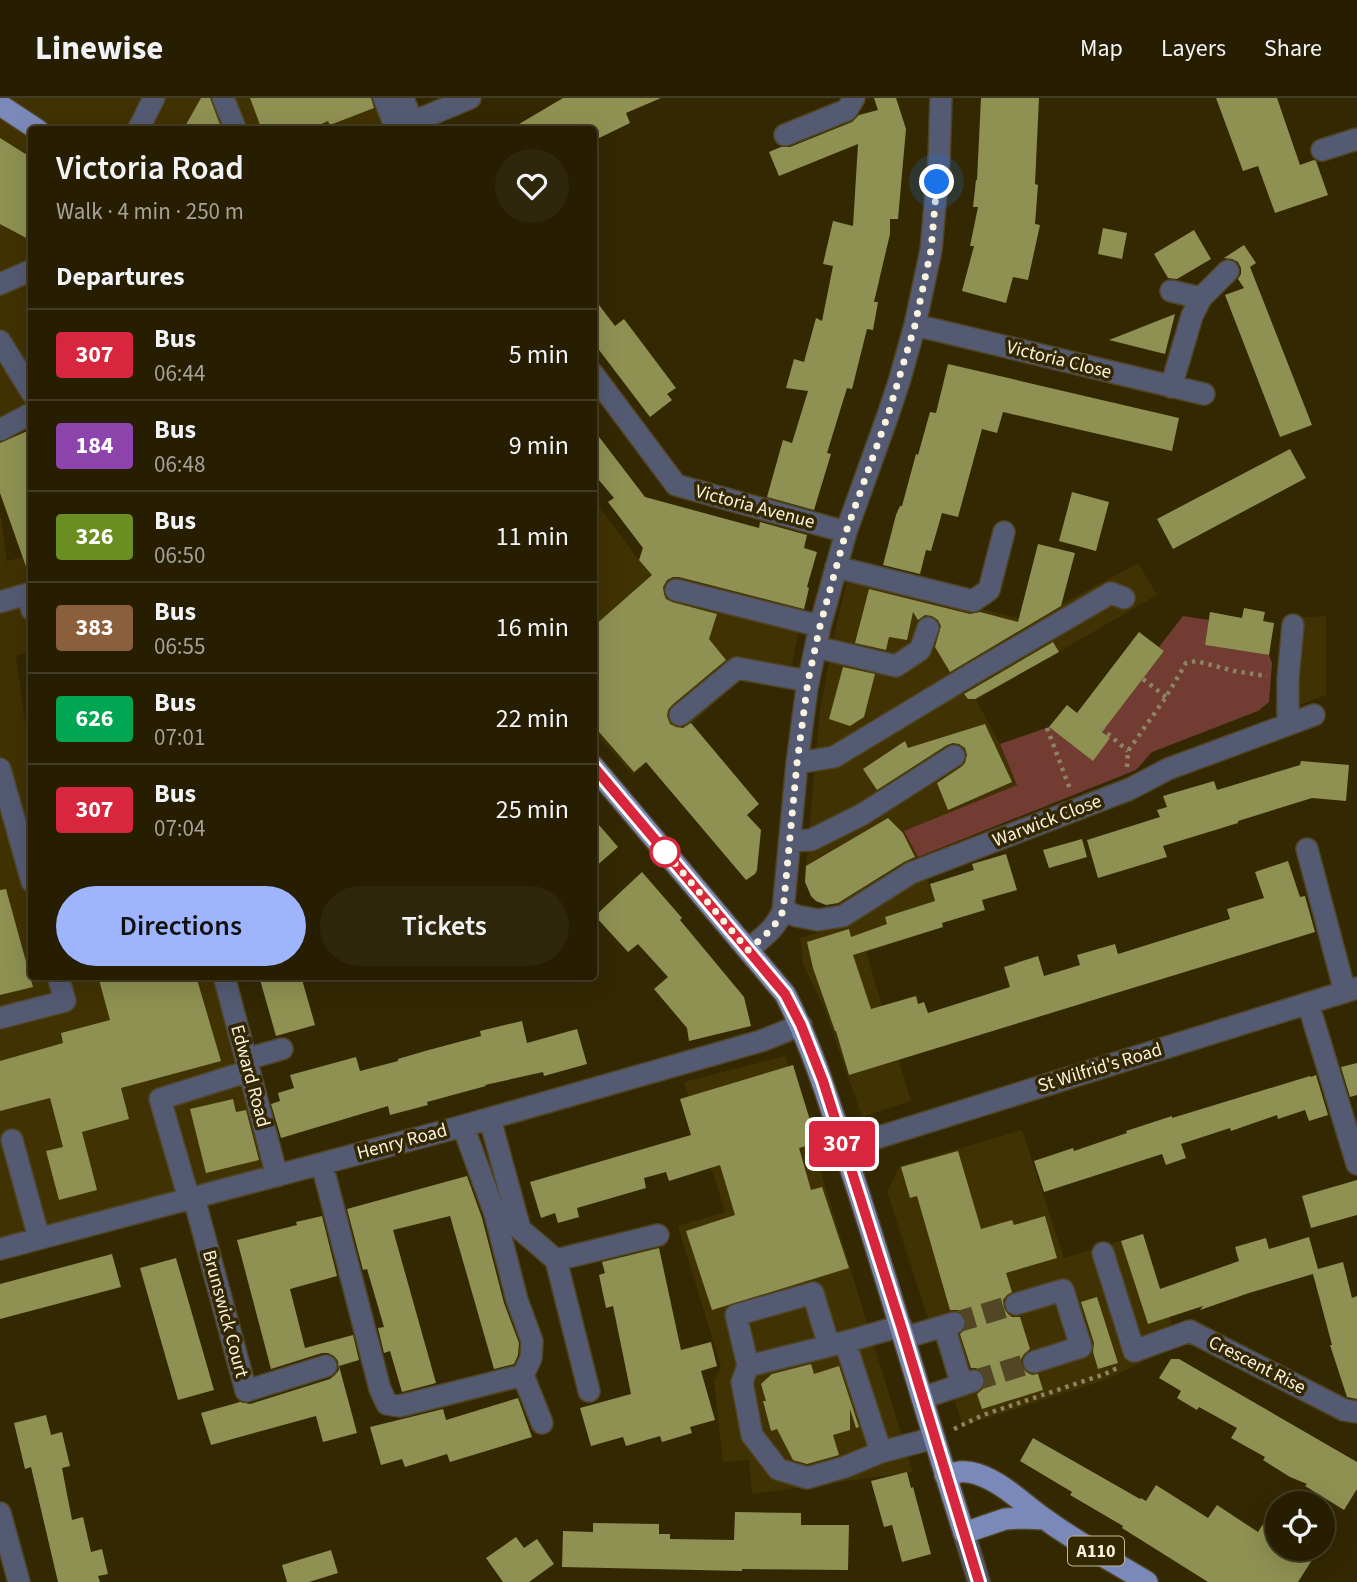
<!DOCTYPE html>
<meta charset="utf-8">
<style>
:root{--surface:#271e02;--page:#2f270c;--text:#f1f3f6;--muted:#a4a299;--line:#433c24;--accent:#9eb4fd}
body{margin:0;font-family:"Source Sans 3",sans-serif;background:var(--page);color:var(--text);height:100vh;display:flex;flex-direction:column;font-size:26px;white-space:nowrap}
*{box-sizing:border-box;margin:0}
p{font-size:23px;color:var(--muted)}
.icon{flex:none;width:38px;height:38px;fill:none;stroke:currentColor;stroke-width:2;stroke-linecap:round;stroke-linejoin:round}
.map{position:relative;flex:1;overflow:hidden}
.details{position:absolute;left:28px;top:28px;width:569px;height:854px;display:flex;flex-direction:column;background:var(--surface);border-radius:7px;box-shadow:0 7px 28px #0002,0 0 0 2px var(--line)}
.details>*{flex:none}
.badge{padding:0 14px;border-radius:5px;font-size:24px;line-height:46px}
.tools{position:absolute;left:1265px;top:1393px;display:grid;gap:14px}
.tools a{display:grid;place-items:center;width:70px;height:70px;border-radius:50%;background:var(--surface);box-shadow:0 7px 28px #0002,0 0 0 2px var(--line);font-size:35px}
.you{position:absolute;width:35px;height:35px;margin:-18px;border:5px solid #fff;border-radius:50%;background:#1a73e8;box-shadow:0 0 0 10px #1a73e833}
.map>.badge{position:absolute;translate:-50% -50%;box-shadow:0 0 0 4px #fff}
h2{padding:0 28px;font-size:26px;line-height:63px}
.round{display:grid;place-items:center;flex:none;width:74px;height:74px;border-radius:37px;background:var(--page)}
.overview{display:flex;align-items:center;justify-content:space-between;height:119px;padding:0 28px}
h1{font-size:33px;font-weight:600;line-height:52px}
.primary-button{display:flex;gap:14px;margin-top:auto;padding:14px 28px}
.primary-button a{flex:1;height:80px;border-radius:42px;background:var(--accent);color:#111;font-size:28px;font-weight:600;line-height:80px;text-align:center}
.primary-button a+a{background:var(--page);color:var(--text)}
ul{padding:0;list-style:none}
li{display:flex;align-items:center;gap:21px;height:91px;padding:0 28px;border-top:2px solid var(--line)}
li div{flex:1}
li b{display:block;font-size:26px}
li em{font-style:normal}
li .badge{min-width:77px;font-weight:700;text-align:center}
header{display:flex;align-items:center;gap:42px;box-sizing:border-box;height:98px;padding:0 35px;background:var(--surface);border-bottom:2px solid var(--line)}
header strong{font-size:33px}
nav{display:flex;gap:38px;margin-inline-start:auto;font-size:24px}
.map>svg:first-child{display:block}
.built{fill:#403202}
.green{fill:#723c33}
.building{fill:#8e9151}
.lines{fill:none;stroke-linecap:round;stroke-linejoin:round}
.minor-tunnel{stroke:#524624;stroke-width:21;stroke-dasharray:21 10;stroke-linecap:butt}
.minor-casing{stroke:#504422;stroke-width:24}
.major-casing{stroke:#504422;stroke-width:24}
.path{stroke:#8c8365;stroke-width:4.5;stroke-dasharray:3.5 5;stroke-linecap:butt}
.minor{stroke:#535a72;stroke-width:21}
.major{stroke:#7a89b9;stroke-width:21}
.line-casing{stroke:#fff;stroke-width:16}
.line{stroke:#d7263d;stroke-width:10}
.walk{stroke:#f9f2de;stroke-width:7;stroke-dasharray:0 12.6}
.stop-dot{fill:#fff;stroke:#d7263d;stroke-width:3.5}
.labels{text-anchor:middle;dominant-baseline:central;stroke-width:7;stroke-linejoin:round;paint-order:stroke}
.shield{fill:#342803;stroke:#beb59c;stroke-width:2}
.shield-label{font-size:18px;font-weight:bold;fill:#f9f2de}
.street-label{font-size:19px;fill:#f9f2de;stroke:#342803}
</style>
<header>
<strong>Linewise</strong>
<nav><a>Map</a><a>Layers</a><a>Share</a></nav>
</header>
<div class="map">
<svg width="1357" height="1484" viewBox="0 0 1357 1484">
<rect width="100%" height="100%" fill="#342803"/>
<path class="built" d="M0 0H383L395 31 32 32V291L0 244Z
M0 247 32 306 0 339Z
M593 401 639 462 643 448 809 490 795 550 788 591 741 582 633 677 593 632Z
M0 413 7 463 31 457V553L16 558 29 654H32V878L224 879 277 1077 0 1150Z
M1138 465 1157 497 976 602 1000 646 1017 687 905 733 918 759 898 768 842 805 832 807 822 806 811 798 805 784 806 768 820 612 835 533 848 479 1030 523Z
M1326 518V597L1275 616 1282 520Z
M927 781 943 829 866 854 911 1003 862 1019 825 912 803 866 800 840 850 825 893 794Z
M785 958 913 1374 752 1396 749 1362 723 1364 714 1283 721 1269 678 1128 725 1114 684 984Z
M1022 1032 1064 1160 1143 1136 1170 1219 1177 1248 1102 1283 963 1328 887 1094 900 1068Z"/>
<path class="green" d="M1183 518 1209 522 1205 547 1269 557 1272 565 1269 604 1258 613 1152 654 1136 672 918 759 904 733 1017 687 1000 646 1049 629 1093 662 1110 640 1100 632 1121 609 1164 553 1159 549Z"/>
<path class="building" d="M201 0H210L222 32H183Z
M250 0H371L374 10 330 27 328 23 308 32H262Z
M563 0H661L626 15 630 25 593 43V32H509Z
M874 0H896L906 31 898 121H890V136L874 204H878L873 232 867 231 852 291 847 290 827 355 831 356 814 412 767 399 783 342 792 345 808 293 786 290 794 261 804 264 816 220 822 223 833 168 823 166 833 123 853 128 858 46 779 78 769 54 781 49H790L852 24 859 17 878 12Z
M981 0H1039L1035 86 1038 87 1035 126 1040 127 1028 182 1013 179 1006 205 962 193 974 148H970L978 109H973L976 82H977Z
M1216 0H1277L1300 67 1314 62 1316 63 1328 97 1275 115 1258 68 1243 73Z
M0 40 32 60V143L0 126Z
M1103 130 1127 135 1122 161 1098 156Z
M1194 132 1211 161 1177 181 1168 180 1154 156Z
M1244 147 1256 165 1250 169 1312 327 1280 339 1225 197 1244 190 1238 181 1241 176V170L1238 164 1232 161 1224 160Z
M593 199 615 228 624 221 676 290 667 296 672 302 650 319 593 244Z
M1175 216 1165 256 1109 242Z
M948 266 1179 320 1172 353 1003 314 997 335 982 331 958 419 942 415 931 453 926 452 920 476 883 467 896 417 900 408H902L916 356 918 357 930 314 936 315Z
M32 331V477H29L0 395V345Z
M593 331 645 399 759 430 760 424 807 437 804 450 817 454 807 489 809 490 804 511 679 479H673L667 482 663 489 664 496 666 501 672 504 717 516 709 541 726 562 672 607 668 612 667 618 670 626 676 629 683 630 691 625 759 706 747 717 761 732 757 772 755 776 746 782 646 664 634 674 593 627V529L652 477 639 462 643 450 608 404 614 400 593 375Z
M1290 351 1306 380 1173 451 1157 421Z
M1072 394 1109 404 1096 453 1059 443Z
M1038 446 1075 455 1061 508 950 574 935 549 941 528 938 522 932 518 925 517 918 522 913 514 907 542 889 539 886 552 855 545 869 491 970 516 980 514 1018 524Z
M1244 510 1265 514 1263 523 1274 525 1269 557 1205 547 1210 514 1242 520Z
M1139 534 1164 553 1102 634 1110 640 1093 663 1049 629 1067 607 1077 615Z
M1053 544 1059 554 975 601H968L964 596Z
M843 569 875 576 864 619 850 628 829 621Z
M985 626 1012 684 948 712 937 685 961 669 965 665 967 657 965 650 959 646 953 645 947 647 877 692 863 671 905 643 908 650Z
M1301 663 1349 667 1346 703 1312 700 1238 723V725L1163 748 1167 759 1098 780 1087 742 1160 719 1157 712 1167 709 1163 698 1214 683 1217 692 1300 667Z
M593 720 618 749 593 771Z
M888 720 903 735 915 759 904 764 838 805 826 807 816 803 811 798 805 784 806 768Z
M1082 741 1087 759 1049 770 1043 752Z
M1006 756 1017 792 982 802 985 812 942 825 943 829 853 857 871 911 916 898 918 906 924 904 928 915 1010 889 1004 869 1038 858 1044 878 1080 867 1077 857 1115 846 1118 856 1230 821 1227 811 1264 800 1255 774 1288 763 1300 799 1305 798 1315 834 849 977 836 933H835L813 870 807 844 849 831 851 839 887 826 885 819 935 803 930 786 974 772 972 766Z
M642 774 682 820 680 822 744 899 751 928 689 943 687 930 654 891 668 879 638 846 628 854 595 818Z
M6 791 33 889 0 897V792Z
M98 878H196L221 963 121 990 129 1021 82 1034 97 1092 59 1102 46 1053 63 1049 50 1000 0 1013V963L63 945 61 935 110 922Z
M259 878H301L315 927 276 938Z
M522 923 527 945 577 931 587 966 544 978 543 974 485 987 486 988 427 1004 428 1007 390 1017 388 1008 281 1040 271 1006 280 1003 278 995 294 990 290 977 356 959 360 973 398 963V961L425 953 481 938 480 933Z
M1357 965V997L1350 999 1341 969Z
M793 967 817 1045 799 1050 811 1092 822 1089 849 1170 712 1212 686 1133 735 1117 720 1067 669 1083 666 1074 644 1080 646 1090 577 1110 579 1119 558 1125 555 1115 541 1120 530 1084 691 1037 680 1001Z
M1316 977 1328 1017 1309 1023 1305 1012 1278 1021 1277 1017 1231 1033 1230 1030 1181 1046 1186 1060 1166 1067 1162 1056 1044 1094 1034 1063 1073 1050 1074 1053 1127 1035 1126 1033 1172 1018V1020L1310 978 1311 979Z
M233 1001 236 1014 246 1012 259 1062 206 1075 190 1011Z
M958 1053 981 1131 1012 1122 1014 1127 1045 1118 1057 1160 1006 1175 1012 1194 1007 1197 1003 1202 1004 1210 1008 1216 1012 1219H1020L1030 1251 1024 1256 1021 1261V1267L1026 1274 1032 1277 1038 1276 1043 1292 982 1311 977 1296 983 1291 986 1285V1280L981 1273 976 1270H971L960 1236 967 1229 966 1221 962 1215 958 1212H950L917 1098 910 1100 901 1069Z
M467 1078 482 1120 504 1205 519 1245 518 1257 514 1266 494 1271 450 1118 393 1132 436 1285 402 1294 390 1253 384 1255 378 1230 384 1229 367 1171 363 1172 347 1111Z
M1357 1082V1117L1311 1130 1302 1098Z
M322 1118 337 1178 290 1191 305 1250 353 1237 359 1262 339 1268 357 1335 323 1344 316 1318 211 1347 201 1315 240 1304 250 1306 330 1281 335 1277 339 1272 338 1263 334 1258 328 1255H322L271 1271 237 1142 297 1127 296 1124Z
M1143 1136 1160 1191 1239 1163 1235 1149 1266 1140 1269 1151 1309 1139 1318 1171 1343 1164 1352 1200 1357 1198V1301L1347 1299 1330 1247H1332L1313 1176 1249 1195 1200 1212 1203 1208 1148 1226 1121 1143Z
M659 1150 681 1252 711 1244 717 1268 701 1273 715 1322 690 1329 692 1335 662 1344 660 1338 626 1348 623 1339 591 1348 580 1310 631 1296 613 1208 606 1210 599 1177 605 1175 602 1164Z
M112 1156 121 1189 0 1221V1186Z
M176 1160 214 1292 178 1302 140 1170Z
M1097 1199 1118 1265 1098 1271 1093 1254 1094 1245 1081 1204Z
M1171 1261H1179L1357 1364V1391L1344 1412 1305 1388 1307 1386 1290 1379 1263 1362 1265 1359 1231 1340 1237 1330 1199 1309 1197 1312 1177 1300 1181 1293 1159 1280Z
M811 1266 814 1276 839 1268 859 1329 856 1330 850 1311V1332L833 1337 839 1357 807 1366 793 1362 777 1331 771 1333 763 1303H766L761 1286 772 1276Z
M518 1300 532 1339 450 1364 447 1356 405 1369 402 1361 381 1367 370 1329 443 1311 446 1322Z
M46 1317 51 1337 62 1334 70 1368 62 1370 72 1422 83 1419 91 1454 102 1451 108 1476 98 1478 100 1484H58L31 1369 25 1371 14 1325Z
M1033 1340 1140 1401 1141 1400 1146 1403 1156 1387 1208 1420 1217 1407 1258 1434 1278 1403V1451H1319L1298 1484H1208L1122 1430 1123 1428 1070 1397 1072 1394 1020 1363Z
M907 1374 911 1390 913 1389 931 1456 902 1464 892 1427 884 1429 871 1383Z
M735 1414 801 1415V1427H849L848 1472 742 1471V1473L562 1469 563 1433 593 1434V1425L659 1426V1436H670V1441L734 1442Z
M516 1439 524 1450 537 1441 554 1466 529 1484H503L486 1460Z
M331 1452 338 1475 309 1484H287L282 1467Z"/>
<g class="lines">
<path class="minor-tunnel" d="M954 1225 1016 1206
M973 1283 1034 1264"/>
<g class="minor-casing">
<path id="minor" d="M223 0 236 32
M384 0 396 31
M403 0 412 24
M139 30 154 0
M394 32 470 0
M785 37 847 12 854 0
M1322 52 1357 41
M0 186 32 172
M1171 193 1201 200
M915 227 1204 296
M0 243 32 295
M593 276 676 387 846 434
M1171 289 1192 218 1201 200 1228 173
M0 332 32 315
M836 469 973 503 989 492 1004 434
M676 492 820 528
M0 504 27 496 32 512
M816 549 896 568 920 552 928 530
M680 617 737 570 808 583
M1288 626V581L1293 527
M797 665 834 659 975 574 1111 495 1124 500
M0 671 32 784
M790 743 811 742 863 716 954 658
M1307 751 1345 894
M783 813 797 818 818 822 843 818 911 775 1130 691 1168 671 1314 617
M748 852C762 840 776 830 783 813L797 665 807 590 820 528 846 434 888 317 899 284 915 227 931 152 939 62 941 0
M224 878 277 1078
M1308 905 1357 1066
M0 920 65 903 58 878
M246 961 282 951
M490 1021 520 1131 556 1162 589 1293
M12 1042 39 1140
M844 1050 1357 890
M322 1066 380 1291 387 1306 400 1308 523 1277 531 1260 532 1243 517 1202 495 1116 463 1028
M194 1100 246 1293 326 1268
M189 1101 160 1001 249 973
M0 1151 463 1028 761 943 801 927
M1103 1155 1134 1253 1190 1233 1344 1312 1357 1314
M556 1162 658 1137
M1016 1206 1063 1192 1081 1249 1034 1264
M901 1228 845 1244 748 1268 742 1284 752 1337 778 1371 807 1380 845 1369 881 1354 934 1340
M944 1228 962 1287
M904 1240 954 1225
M845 1244 881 1354
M748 1268 736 1217 813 1195 829 1248
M523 1277 542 1325
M922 1300 973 1283
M0 1415 19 1484
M964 1435 979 1484"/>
</g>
<g class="major-casing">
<path id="major" d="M0 7 38 32
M593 668 785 896C817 958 835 1024 857 1090 894 1204 927 1320 964 1435L1005 1421 1022 1420 1045 1421
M945 1377C958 1374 965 1372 977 1376 1004 1385 1022 1405 1045 1421 1076 1444 1114 1464 1147 1484"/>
</g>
<path class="path" d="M1143 581 1166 599
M1047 630 1070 691
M1101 630 1128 653
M1127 669 1128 653 1166 599 1186 565 1196 563 1234 573 1267 578
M954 1331 983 1317 1105 1276 1119 1269"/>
<use href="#minor" class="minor"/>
<use href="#major" class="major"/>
</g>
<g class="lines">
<g class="line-casing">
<path id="line" d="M593 668 785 896 801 927 823 983 901 1228 979 1484"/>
</g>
<use href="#line" class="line"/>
<path class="walk" d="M665 754 662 750 748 852C762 840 775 830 783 813L797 665 808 583 820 528 846 434 888 317 915 227 931 152 937 84"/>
</g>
<circle class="stop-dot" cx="665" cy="754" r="14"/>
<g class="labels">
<rect class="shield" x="1068" y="1438.5" width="56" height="29" rx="5"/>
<g class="shield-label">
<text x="1096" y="1453">A110</text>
</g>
<g class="street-label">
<text transform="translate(1059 262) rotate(14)">Victoria Close</text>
<text transform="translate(755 409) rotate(15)">Victoria Avenue</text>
<text transform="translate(1047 723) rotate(-21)">Warwick Close</text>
<text transform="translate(1100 970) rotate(-17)">St Wilfrid's Road</text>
<text transform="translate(250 978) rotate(75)">Edward Road</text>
<text transform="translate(402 1044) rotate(-15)">Henry Road</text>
<text transform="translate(225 1216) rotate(75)">Brunswick Court</text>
<text transform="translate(1257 1267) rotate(27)">Crescent Rise</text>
</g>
</g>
</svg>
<div class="tools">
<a><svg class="icon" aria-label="locate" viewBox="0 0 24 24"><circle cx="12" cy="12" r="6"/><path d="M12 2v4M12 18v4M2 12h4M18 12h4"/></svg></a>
</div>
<div class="you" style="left:937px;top:84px"></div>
<b class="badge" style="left:842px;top:1046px;background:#d7263d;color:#fff">307</b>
<section class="details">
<div class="overview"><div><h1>Victoria Road</h1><p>Walk · 4 min · 250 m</p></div><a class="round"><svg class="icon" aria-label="heart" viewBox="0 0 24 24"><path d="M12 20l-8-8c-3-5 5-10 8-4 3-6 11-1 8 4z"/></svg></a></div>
<h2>Departures</h2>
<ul>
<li><span class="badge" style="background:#d7263d;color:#fff">307</span><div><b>Bus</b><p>06:44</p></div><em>5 min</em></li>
<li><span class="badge" style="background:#8e44ad;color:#fff">184</span><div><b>Bus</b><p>06:48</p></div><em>9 min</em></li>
<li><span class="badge" style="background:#6b8e23;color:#fff">326</span><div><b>Bus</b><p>06:50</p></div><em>11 min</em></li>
<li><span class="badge" style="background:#8b5e3c;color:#fff">383</span><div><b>Bus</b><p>06:55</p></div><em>16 min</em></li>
<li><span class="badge" style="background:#00a651;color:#fff">626</span><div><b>Bus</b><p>07:01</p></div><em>22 min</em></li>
<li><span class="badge" style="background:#d7263d;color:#fff">307</span><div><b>Bus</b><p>07:04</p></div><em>25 min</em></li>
</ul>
<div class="primary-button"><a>Directions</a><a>Tickets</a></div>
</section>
</div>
